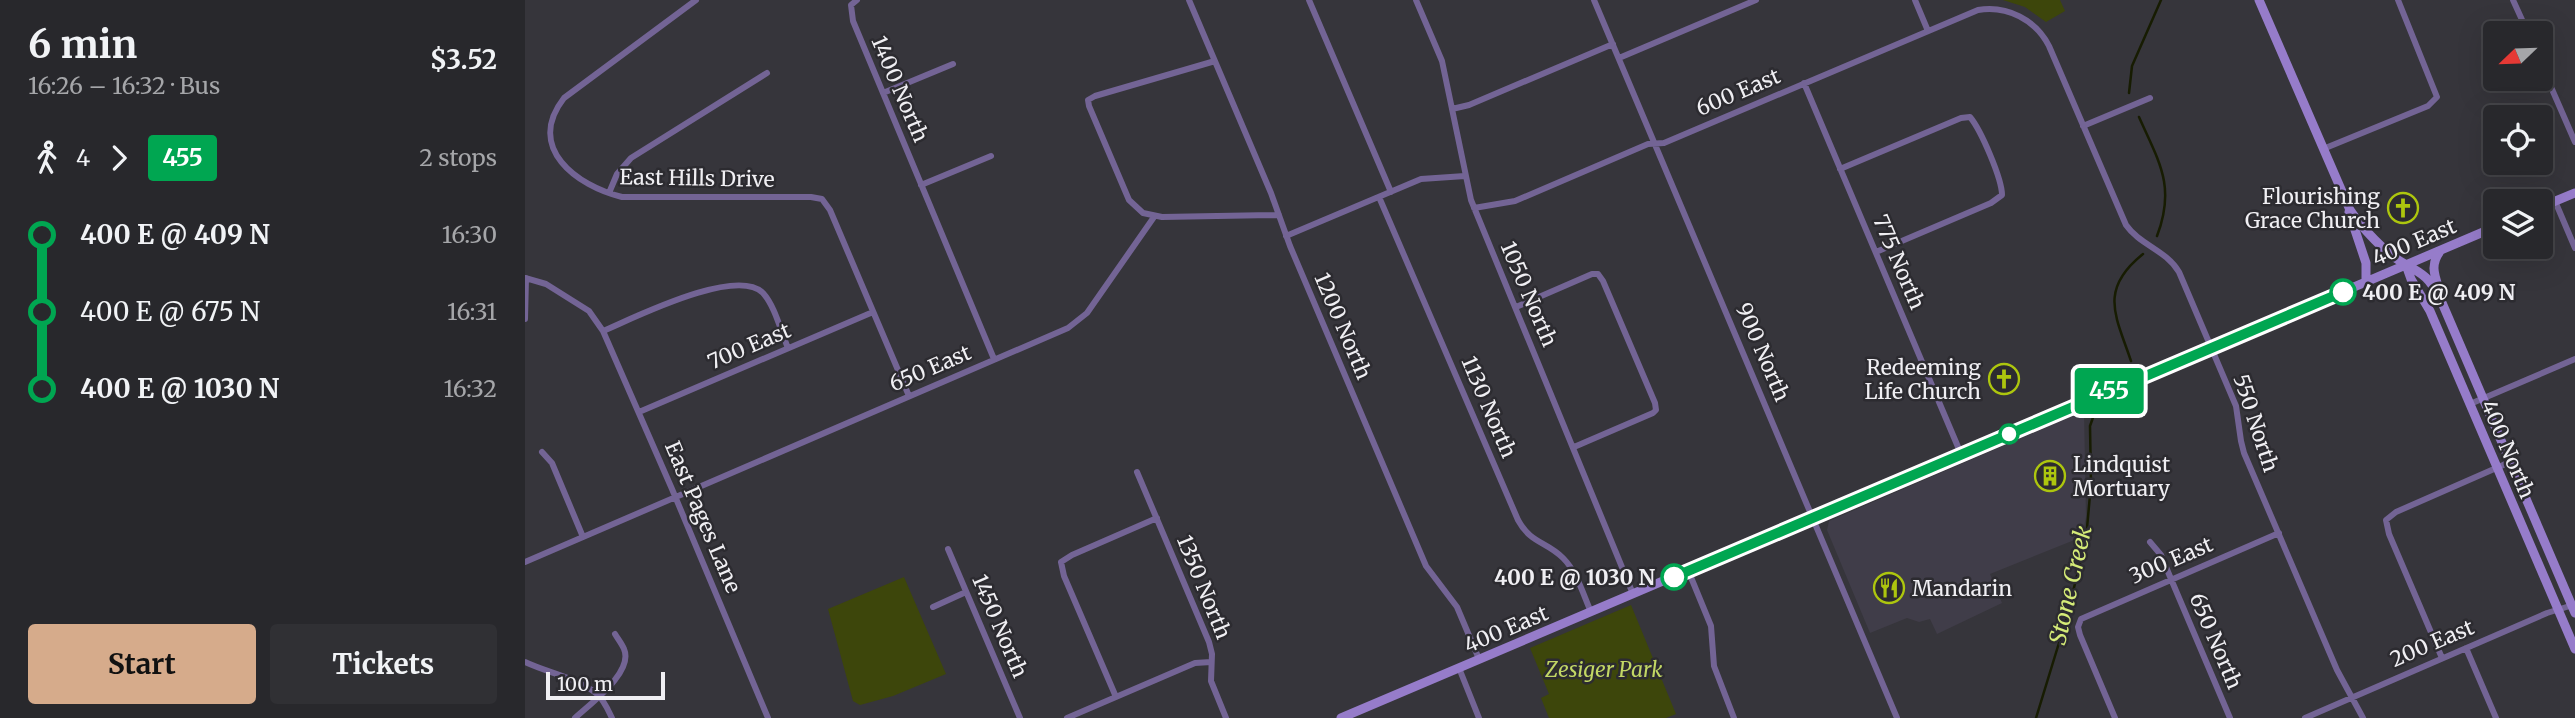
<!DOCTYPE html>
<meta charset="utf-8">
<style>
:root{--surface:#28282c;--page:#303034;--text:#f1f3f6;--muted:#a5a6a9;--line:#444448;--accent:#d6ab8b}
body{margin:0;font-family:Merriweather,serif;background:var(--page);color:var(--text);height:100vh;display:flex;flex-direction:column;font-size:26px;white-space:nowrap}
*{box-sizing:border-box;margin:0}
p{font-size:23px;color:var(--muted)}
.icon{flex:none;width:38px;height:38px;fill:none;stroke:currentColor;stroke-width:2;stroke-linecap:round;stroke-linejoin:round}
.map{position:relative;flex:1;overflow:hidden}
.drawer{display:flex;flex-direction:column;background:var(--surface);width:525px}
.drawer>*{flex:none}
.badge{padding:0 14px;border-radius:5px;font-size:24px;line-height:46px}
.needle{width:46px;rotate:247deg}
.buttons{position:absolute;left:1958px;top:21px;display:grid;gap:14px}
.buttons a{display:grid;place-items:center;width:70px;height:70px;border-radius:7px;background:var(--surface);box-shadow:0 7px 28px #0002,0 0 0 2px var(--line);font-size:35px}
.scale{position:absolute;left:21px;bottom:18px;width:119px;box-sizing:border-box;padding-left:7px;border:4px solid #f0eff3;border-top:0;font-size:19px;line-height:24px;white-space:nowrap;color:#f0eff3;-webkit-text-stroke:5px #2c2b30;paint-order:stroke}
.map>.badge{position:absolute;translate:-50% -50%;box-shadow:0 0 0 4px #fff}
.legs{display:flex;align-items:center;gap:10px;height:77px;padding:0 28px;font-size:23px}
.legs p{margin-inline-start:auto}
.head{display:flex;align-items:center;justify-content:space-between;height:119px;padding:0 28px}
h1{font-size:38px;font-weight:700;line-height:52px}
.button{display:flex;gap:14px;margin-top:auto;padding:14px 28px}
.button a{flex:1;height:80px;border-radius:7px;background:var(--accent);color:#111;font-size:28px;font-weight:700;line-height:80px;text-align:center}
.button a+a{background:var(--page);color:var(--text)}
ul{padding:0 28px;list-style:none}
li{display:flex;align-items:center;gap:24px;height:77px;font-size:26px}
li i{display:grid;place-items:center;width:10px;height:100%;margin:0 9px;background:currentColor}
li i::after{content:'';width:18px;height:18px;margin:-9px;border:5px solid;border-radius:50%;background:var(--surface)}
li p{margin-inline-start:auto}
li:first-child i{background:linear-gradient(#0000 50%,currentColor 0)}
li:last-child i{background:linear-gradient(currentColor 50%,#0000 0)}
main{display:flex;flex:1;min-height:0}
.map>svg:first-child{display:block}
.built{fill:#403d49}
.green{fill:#3d460b}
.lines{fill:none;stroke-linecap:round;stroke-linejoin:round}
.stream{stroke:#171c02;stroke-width:2.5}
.minor{stroke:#736495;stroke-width:6}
.secondary{stroke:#967cca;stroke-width:9}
.line-1-casing{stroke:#fff;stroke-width:16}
.line-1{stroke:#00a651;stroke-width:10}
.stop-1-dot{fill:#fff;stroke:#00a651;stroke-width:3.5}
.labels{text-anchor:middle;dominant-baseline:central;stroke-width:5;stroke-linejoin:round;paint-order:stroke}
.street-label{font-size:21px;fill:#f0eff3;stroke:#2c2b30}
.poi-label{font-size:21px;fill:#f0eff3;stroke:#2c2b30;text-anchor:end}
.stop-label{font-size:21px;font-weight:bold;fill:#f0eff3;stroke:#2c2b30;text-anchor:start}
.park-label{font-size:21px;font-style:italic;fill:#c2d764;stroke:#2c2b30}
.water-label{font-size:23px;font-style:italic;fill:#d5eb78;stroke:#2c2b30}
</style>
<main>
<section class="drawer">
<div class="head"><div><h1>6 min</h1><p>16:26 – 16:32 · Bus</p></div><b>$3.52</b></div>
<div class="legs"><svg class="icon" aria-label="walk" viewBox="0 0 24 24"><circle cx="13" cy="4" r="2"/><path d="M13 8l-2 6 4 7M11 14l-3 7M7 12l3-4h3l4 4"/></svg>4<svg class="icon" aria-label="forward" viewBox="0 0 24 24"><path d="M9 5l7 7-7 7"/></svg><b class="badge" style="background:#00a651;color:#fff">455</b><p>2 stops</p></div>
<ul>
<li><i style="color:#00a651"></i><b>400 E @ 409 N</b><p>16:30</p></li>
<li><i style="color:#00a651"></i><span>400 E @ 675 N</span><p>16:31</p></li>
<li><i style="color:#00a651"></i><b>400 E @ 1030 N</b><p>16:32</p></li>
</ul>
<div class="button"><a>Start</a><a>Tickets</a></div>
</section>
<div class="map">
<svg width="2050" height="718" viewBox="0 0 2050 718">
<rect width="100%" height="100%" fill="#36353b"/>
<path class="built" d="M1559 411 1561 517 1557 537 1465 574 1477 603 1412 634 1405 619 1394 622 1382 618 1345 633 1302 530 1304 521Z"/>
<path class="green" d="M1478 0H1535L1540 11 1521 22 1500 7Z
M379 577 421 674 368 696 335 705 328 701 303 609Z
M1106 605 1151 714 1141 718H1024L1016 698 1024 694 1005 648Z"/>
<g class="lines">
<path class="stream" d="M1604 93 1607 66 1636 0
M1614 117C1634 162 1651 186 1632 236
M1606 361C1591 316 1573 290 1618 254
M1511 718 1541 620 1561 539 1566 484 1565 426 1571 409"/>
<path class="minor" d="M171 0 39 98C0 148 52 186 97 197H286L297 199 305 210 384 396
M332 0 326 5 328 21 469 359
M664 0 746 193 765 246 901 566 932 607 954 659
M784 0 866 192
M891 0 917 61 946 200 1108 594
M1069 0 1372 718
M1390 0 1403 31
M1988 0 2003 33
M1094 58 1231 0
M690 61 570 96 563 100 564 106 604 200 618 213 637 217 754 215
M2016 64 2050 142
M1279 83 1436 454
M358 93 428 64
M927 109 944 105 1088 44
M1558 126 1625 98
M1798 149 1903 106 1912 97 1873 0
M1315 169 1436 118 1445 117C1456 130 1477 179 1477 195L1466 203 1351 252
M396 185 466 156
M84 193 92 174 106 158 242 73
M854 197 993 520C1006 544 1021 541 1038 558 1052 572 1058 594 1066 612
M2030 201 2050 248
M949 208 990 201 1123 144 1139 143 1453 10C1482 5 1511 20 1524 46L1601 225C1615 245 1641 250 1654 272L1711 406 1716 441 1719 453 1812 670 1838 718
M761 236 896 179 940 176
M0 278 21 284 64 311 78 331 147 489 243 718
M991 307 1067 274H1073L1078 281 1130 403 1131 410 1128 413 1049 447
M0 319 1 278
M78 331C107 319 211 266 238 293 250 306 256 332 263 348
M1945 404 2050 359
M114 412 348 312
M17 452 27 463 58 537
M612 472 684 642 687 654 686 681 701 718
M1625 542 1636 555 1646 579 1705 718
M423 549 495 718
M0 562 543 328 562 313 629 217
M1163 570 1186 626 1189 666 1209 718
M408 607 441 592
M1941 648 1971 718
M1917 658 1864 534 1861 520 1871 512 1985 462
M0 662C23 673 53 678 72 694 79 700 83 710 87 718
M934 668 954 718
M591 697 539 576 536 562 547 555 632 518
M50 718C66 703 109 672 99 649 97 644 93 639 90 634
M542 718 670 663 686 662
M1590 718 1555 635 1553 627 1556 619 1754 533
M1780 718 2022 613 2048 605"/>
<path class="secondary" d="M1734 0 1825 210C1836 227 1862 255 1880 264 1900 275 1904 278 1915 298L2050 613
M2016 207 2050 193
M1824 212 1841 263V282
M1881 265 1886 279 1905 311 2050 649
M1914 289C1909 274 1905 264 1916 250
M816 718 1970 227"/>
</g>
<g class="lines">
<g class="line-1-casing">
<path id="line-1" d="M1149 577 1818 292"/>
</g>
<use href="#line-1" class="line-1"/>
</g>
<defs>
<g id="church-ring" transform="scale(1.575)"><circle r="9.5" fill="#2c2b30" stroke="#adc60e" stroke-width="1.5"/><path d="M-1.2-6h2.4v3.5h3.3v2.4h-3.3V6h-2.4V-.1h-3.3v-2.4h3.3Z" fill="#adc60e"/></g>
<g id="building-ring" transform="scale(1.575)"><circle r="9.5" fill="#2c2b30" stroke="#adc60e" stroke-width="1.5"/><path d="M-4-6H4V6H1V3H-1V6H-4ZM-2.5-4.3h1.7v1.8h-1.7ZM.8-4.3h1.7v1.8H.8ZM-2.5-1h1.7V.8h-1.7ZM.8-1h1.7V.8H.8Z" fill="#adc60e"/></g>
<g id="restaurant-ring" transform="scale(1.575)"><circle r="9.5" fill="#2c2b30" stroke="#adc60e" stroke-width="1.5"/><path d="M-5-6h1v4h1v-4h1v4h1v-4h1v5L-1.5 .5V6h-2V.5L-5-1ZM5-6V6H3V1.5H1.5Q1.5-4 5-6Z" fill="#adc60e"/></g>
</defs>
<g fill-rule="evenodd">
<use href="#church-ring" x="1878" y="208"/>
<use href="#church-ring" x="1479" y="379"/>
<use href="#building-ring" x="1525" y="476"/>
<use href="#restaurant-ring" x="1364" y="588"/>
</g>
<g class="stop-1-dot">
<circle cx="1818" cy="292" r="12"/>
<circle cx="1484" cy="434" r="9"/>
<circle cx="1149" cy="577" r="12"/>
</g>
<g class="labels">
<g class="street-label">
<text transform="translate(375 89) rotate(67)">1400 North</text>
<text transform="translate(1213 92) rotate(-23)">600 East</text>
<text transform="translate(172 178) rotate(1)">East Hills Drive</text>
<text transform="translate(1889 242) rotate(-23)">400 East</text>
<text transform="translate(1374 262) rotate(67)">775 North</text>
<text transform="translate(1004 294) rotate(67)">1050 North</text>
<text transform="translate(818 326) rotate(67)">1200 North</text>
<text transform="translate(224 346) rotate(-23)">700 East</text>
<text transform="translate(1238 352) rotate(67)">900 North</text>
<text transform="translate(405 368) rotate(-23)">650 East</text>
<text transform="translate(964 407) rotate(67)">1130 North</text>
<text transform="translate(1731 423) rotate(72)">550 North</text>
<text transform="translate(1983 449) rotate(67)">400 North</text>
<text transform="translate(178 517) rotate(67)">East Pages Lane</text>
<text transform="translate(1646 560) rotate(-23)">300 East</text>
<text transform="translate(679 587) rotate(68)">1350 North</text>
<text transform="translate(475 626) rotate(67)">1450 North</text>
<text transform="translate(981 629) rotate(-23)">400 East</text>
<text transform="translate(1691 641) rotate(67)">650 North</text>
<text transform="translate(1907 643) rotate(-23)">200 East</text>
</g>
<g class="poi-label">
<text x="1855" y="196">Flourishing<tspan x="1855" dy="24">Grace Church</tspan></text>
<text x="1456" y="367">Redeeming<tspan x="1456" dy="24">Life Church</tspan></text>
<text x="1548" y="464" text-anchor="start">Lindquist<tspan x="1548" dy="24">Mortuary</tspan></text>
<text x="1387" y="588" text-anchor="start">Mandarin</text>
</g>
<g class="stop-label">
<text x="1837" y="292">400 E @ 409 N</text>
<text x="1130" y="577" text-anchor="end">400 E @ 1030 N</text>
</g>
<g class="park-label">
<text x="1079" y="669">Zesiger Park</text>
</g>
<g class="water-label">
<text transform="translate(1545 585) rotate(-77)">Stone Creek</text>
</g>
</g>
</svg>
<div class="buttons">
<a><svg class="needle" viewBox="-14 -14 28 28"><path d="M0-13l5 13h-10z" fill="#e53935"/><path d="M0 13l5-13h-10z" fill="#a5a6a9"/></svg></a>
<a><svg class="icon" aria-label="locate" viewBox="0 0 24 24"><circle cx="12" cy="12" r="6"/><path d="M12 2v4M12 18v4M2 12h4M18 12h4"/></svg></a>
<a><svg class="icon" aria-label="layers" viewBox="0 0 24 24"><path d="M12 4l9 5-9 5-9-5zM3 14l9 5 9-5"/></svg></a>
</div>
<div class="scale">100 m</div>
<b class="badge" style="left:1584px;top:391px;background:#00a651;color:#fff">455</b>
</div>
</main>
